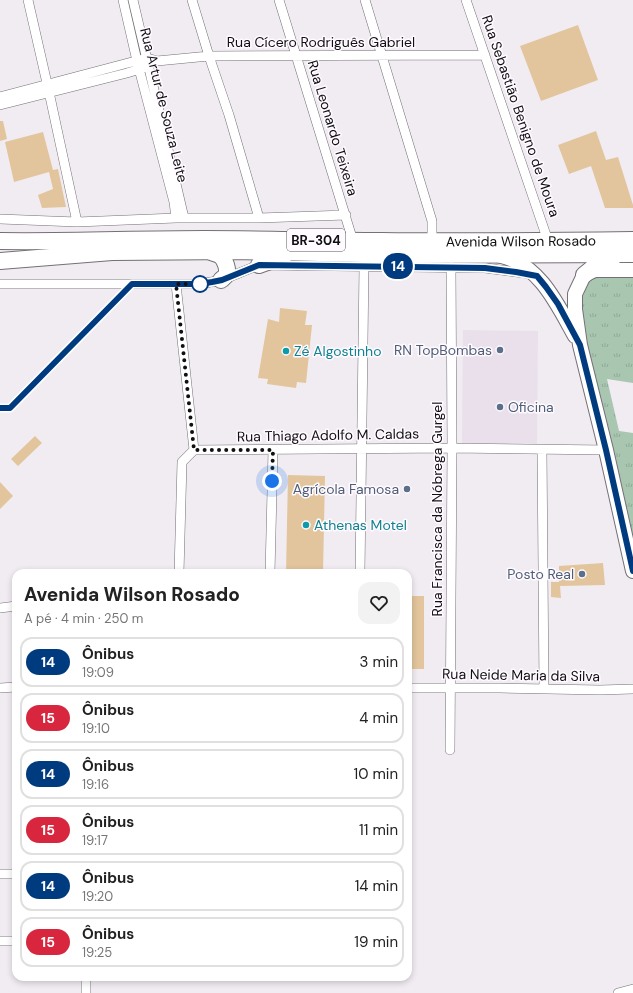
<!DOCTYPE html>
<html lang="pt">
<meta charset="utf-8">
<style>
:root{--surface:#fff;--page:#f2f2f2;--text:#222;--muted:#767676;--line:#e0e0e0}
body{margin:0;font-family:"DM Sans",sans-serif;background:var(--page);color:var(--text);height:100vh;display:flex;flex-direction:column;font-size:15px;white-space:nowrap}
*{box-sizing:border-box;margin:0}
p{font-size:13px;color:var(--muted)}
.icon{flex:none;width:22px;height:22px;fill:none;stroke:currentColor;stroke-width:2;stroke-linecap:round;stroke-linejoin:round}
.map{position:relative;flex:1;overflow:hidden}
.drawer{position:absolute;left:12px;top:569px;width:400px;height:412px;display:flex;flex-direction:column;background:var(--surface);border-radius:12px;box-shadow:0 2px 6px #0003}
.drawer>*{flex:none}
.badge{padding:0 8px;border-radius:13px;font-size:14px;line-height:26px}
.you{position:absolute;width:20px;height:20px;margin:-10px;border:3px solid #fff;border-radius:50%;background:#1a73e8;box-shadow:0 0 0 6px #1a73e833}
.map>.badge{position:absolute;translate:-50% -50%;box-shadow:0 0 0 2px #fff}
.round{display:grid;place-items:center;flex:none;width:42px;height:42px;border-radius:12px;background:var(--page)}
.summary{display:flex;align-items:center;justify-content:space-between;height:68px;padding:0 12px}
h1{font-size:19px;font-weight:800;line-height:30px}
ul{padding:0;list-style:none}
li{display:flex;align-items:center;gap:12px;height:50px;margin:0 8px 6px;padding:0 4px;border:2px solid var(--line);border-radius:12px}
li div{flex:1}
li b{display:block;font-size:15px}
li em{font-style:normal}
li .badge{min-width:44px;font-weight:700;text-align:center}
.map>svg:first-child{display:block}
.built{fill:#e9e0ec}
.grass{fill:url(#grass-tufts)}
.building{fill:#e2c59c}
.lines{fill:none;stroke-linecap:round;stroke-linejoin:round}
.street-casing{stroke:#747076;stroke-width:10}
.primary-casing{stroke:#747076;stroke-width:16}
.highway-casing{stroke:#747076;stroke-width:18}
.street{stroke:#fff;stroke-width:9}
.primary{stroke:#fff;stroke-width:14}
.highway{stroke:#fff;stroke-width:16}
.line-casing{stroke:#fff;stroke-width:9}
.line{stroke:#003b80;stroke-width:6}
.walk{stroke:#110f11;stroke-width:4;stroke-dasharray:0 7.2}
.stop-dot{fill:#fff;stroke:#003b80;stroke-width:2}
.service-dot{fill:#5c6f8a;stroke:#fefaff;stroke-width:1.5}
.culture-dot{fill:#0f9aa8;stroke:#fefaff;stroke-width:1.5}
.labels{text-anchor:middle;dominant-baseline:central;stroke-width:3;stroke-linejoin:round;paint-order:stroke}
.shield{fill:#fefaff;stroke:#585658;stroke-width:1}
.shield-label{font-size:13px;font-weight:bold;fill:#110f11}
.street-label{font-size:14px;fill:#110f11;stroke:#fefaff}
.service-label{font-size:14px;fill:#4e5e75;stroke:#fefaff;text-anchor:end}
.culture-label{font-size:14px;fill:#0d838f;stroke:#fefaff;text-anchor:start}
</style>
<div class="map">
<svg width="633" height="993" viewBox="0 0 633 993">
<defs>
<pattern id="grass-tufts" width="24" height="20" patternUnits="userSpaceOnUse"><rect width="24" height="20" fill="#a8c6b0"/><path d="M3 7l-1-3M5 7V3M7 7l1-3M15 17l-1-3M17 17v-4M19 17l1-3" fill="none" stroke="#90a996"/></pattern>
</defs>
<rect width="100%" height="100%" fill="#f1ecf2"/>
<path class="built" d="M463 330 538 331 537 444 462 443Z"/>
<path class="grass" d="M633 274V383L607 379 619 431 633 433V542L580 315 582 299 587 283 598 275Z"/>
<path class="building" d="M578 25 598 80 541 101 520 46Z
M0 121H3L7 139 0 141Z
M596 131 606 160 618 157 633 205V208H605L591 166 569 174 558 145Z
M43 132 53 170 58 169 66 207 42 208 38 195 53 189 49 172 14 182 5 142Z
M280 308 307 311 305 325H312L306 383 297 382 296 388 267 384 268 379 258 378 268 319 279 322Z
M35 436 42 443 18 466 11 459Z
M288 475 325 476 323 573H286Z
M0 482 13 496 0 509Z
M603 563 605 585 560 586 561 598 551 597V582H559V566Z
M408 596H424V669H408Z"/>
<g class="lines">
<g class="street-casing">
<path id="street" d="M28 0 49 92 77 222
M123 0 137 61 174 202 176 218
M133 0 184 218
M192 0 209 56 229 115 259 218
M279 0 353 241
M365 0 432 221V241
M466 0 548 241
M0 97 147 58 157 61 209 56 485 55
M0 105 127 73 146 67
M0 219 77 222 176 218H259L346 215
M0 284H200L222 280 259 265 485 268 516 272 531 274
M176 284 194 450
M194 450 452 448 606 450
M542 450 544 689
M179 573 182 462 194 450
M270 573 273 450
M360 573 364 266
M0 608 16 606
M0 688 16 687
M408 688H500L600 690 633 689
M450 750 452 448 451 267
M0 874H16
M0 941H16
M86 977V993
M618 993 633 989"/>
</g>
<g class="primary-casing">
<path id="primary" d="M501 256C540 265 557 304 575 336
M633 270H595L584 275 575 294V309L580 345 606 450 633 571"/>
</g>
<g class="highway-casing">
<g id="highway">
<path id="s1" d="M0 241C68 242 136 239 204 239 263 239 322 241 382 241 465 242 549 241 633 240"/>
<path d="M211 252C214 253 218 254 221 256 225 260 229 270 226 275 225 277 222 279 221 280"/>
<path d="M0 261 112 252 236 251 407 255 633 254"/>
<path d="M259 265 284 256"/>
<path d="M584 275 595 266 615 256"/>
</g>
</g>
<use href="#street" class="street"/>
<use href="#primary" class="primary"/>
<use href="#highway" class="highway"/>
</g>
<g class="lines">
<g class="line-casing">
<path id="line" d="M0 408H10L132 284H200L212 282 222 280 259 265 485 268 516 272 537 276 546 287 558 304 580 345 606 450 633 571"/>
</g>
<use href="#line" class="line"/>
<path class="walk" d="M200 284H176L194 450H273L272 481"/>
</g>
<circle class="stop-dot" cx="200" cy="284" r="8"/>
<g class="service-dot">
<circle cx="500" cy="350" r="4"/>
<circle cx="500" cy="407" r="4"/>
<circle cx="407" cy="489" r="4"/>
<circle cx="582" cy="574" r="4"/>
</g>
<g class="culture-dot">
<circle cx="286" cy="351" r="4"/>
<circle cx="306" cy="525" r="4"/>
</g>
<g class="labels">
<rect class="shield" x="287" y="229" width="58" height="22" rx="3"/>
<g class="shield-label">
<text x="316" y="240">BR-304</text>
</g>
<g class="street-label">
<text x="321" y="42">Rua Cícero Rodriguês Gabriel</text>
<text transform="translate(164 105) rotate(76)">Rua Artur de Souza Leite</text>
<text transform="translate(521 116) rotate(71)">Rua Sebastião Benigno de Moura</text>
<text transform="translate(333 128) rotate(73)">Rua Leonardo Teixeira</text>
<text stroke="none"><textPath href="#s1" startOffset="521">Avenida Wilson Rosado</textPath></text>
<text transform="translate(328 435) rotate(-1)">Rua Thiago Adolfo M. Caldas</text>
<text transform="translate(437 509) rotate(-90)">Rua Francisca da Nóbrega Gurgel</text>
<text transform="translate(521 675) rotate(1)">Rua Neide Maria da Silva</text>
</g>
<g class="service-label">
<text x="492" y="350">RN TopBombas</text>
<text x="508" y="407" text-anchor="start">Oficina</text>
<text x="399" y="489">Agrícola Famosa</text>
<text x="574" y="574">Posto Real</text>
</g>
<g class="culture-label">
<text x="294" y="351">Zé Algostinho</text>
<text x="314" y="525">Athenas Motel</text>
</g>
</g>
</svg>
<div class="you" style="left:272px;top:481px"></div>
<b class="badge" style="left:398px;top:266px;background:#003b80;color:#fff">14</b>
<section class="drawer">
<div class="summary"><div><h1>Avenida Wilson Rosado</h1><p>A pé · 4 min · 250 m</p></div><a class="round"><svg class="icon" aria-label="heart" viewBox="0 0 24 24"><path d="M12 20l-8-8c-3-5 5-10 8-4 3-6 11-1 8 4z"/></svg></a></div>
<ul>
<li><span class="badge" style="background:#003b80;color:#fff">14</span><div><b>Ônibus</b><p>19:09</p></div><em>3 min</em></li>
<li><span class="badge" style="background:#d7263d;color:#fff">15</span><div><b>Ônibus</b><p>19:10</p></div><em>4 min</em></li>
<li><span class="badge" style="background:#003b80;color:#fff">14</span><div><b>Ônibus</b><p>19:16</p></div><em>10 min</em></li>
<li><span class="badge" style="background:#d7263d;color:#fff">15</span><div><b>Ônibus</b><p>19:17</p></div><em>11 min</em></li>
<li><span class="badge" style="background:#003b80;color:#fff">14</span><div><b>Ônibus</b><p>19:20</p></div><em>14 min</em></li>
<li><span class="badge" style="background:#d7263d;color:#fff">15</span><div><b>Ônibus</b><p>19:25</p></div><em>19 min</em></li>
</ul>
</section>
</div>
